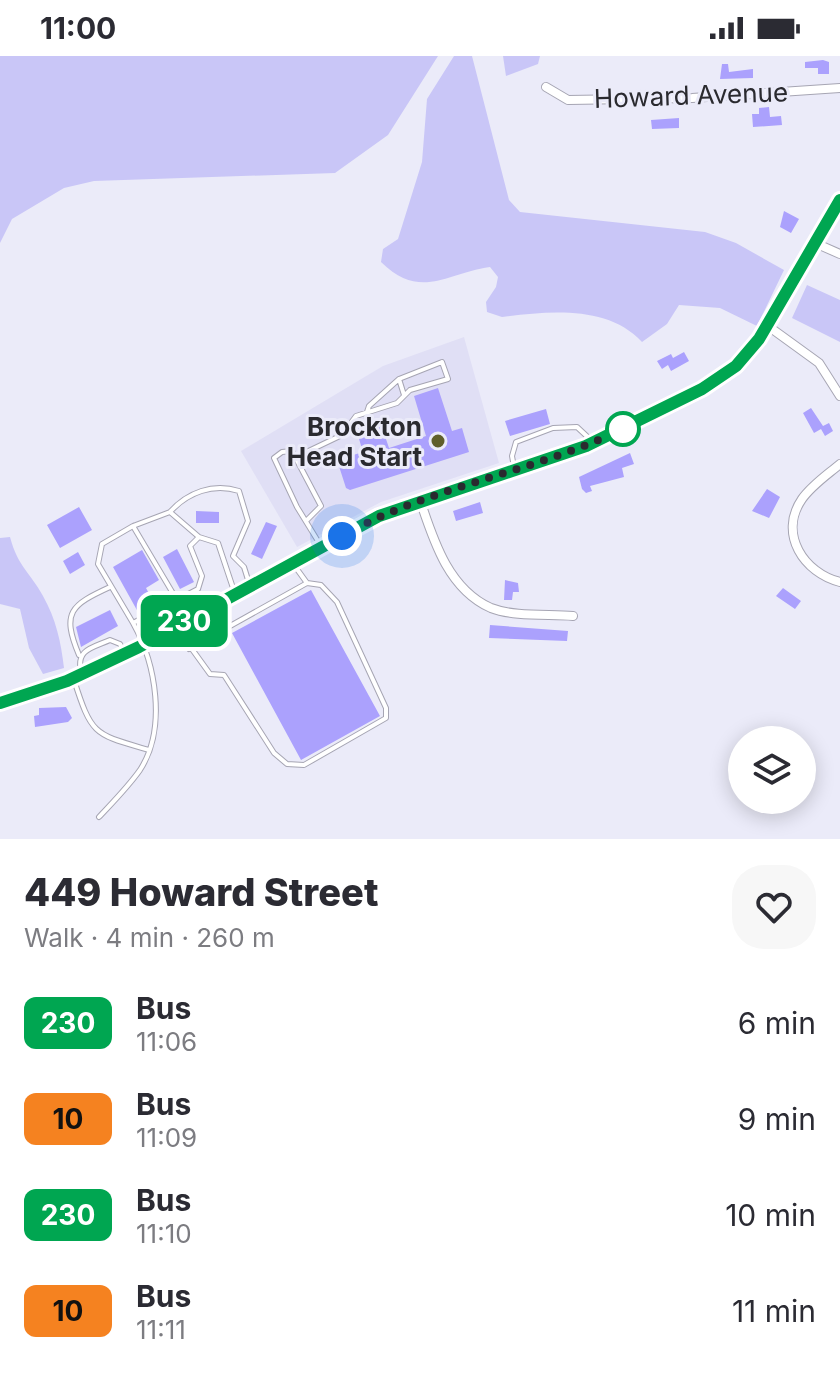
<!DOCTYPE html>
<meta charset="utf-8">
<style>
:root{--surface:#fff;--page:#f7f7f7;--text:#2b2b33;--muted:#7c7c81}
body{margin:0;font-family:Inter,sans-serif;background:var(--page);color:var(--text);height:100vh;display:flex;flex-direction:column;font-size:30px;white-space:nowrap}
*{box-sizing:border-box;margin:0}
p{font-size:26px;color:var(--muted)}
.icon{flex:none;width:44px;height:44px;fill:none;stroke:currentColor;stroke-width:2;stroke-linecap:round;stroke-linejoin:round}
.map{position:relative;height:783px;overflow:hidden}
.drawer{display:flex;flex-direction:column;background:var(--surface);flex:1}
.drawer>*{flex:none}
.badge{padding:0 16px;border-radius:12px;font-size:28px;line-height:52px}
.fabs{position:absolute;left:728px;top:670px;display:grid;gap:16px}
.fabs a{display:grid;place-items:center;width:88px;height:88px;border-radius:50%;background:var(--surface);box-shadow:0 4px 20px #0003;font-size:40px}
.you{position:absolute;width:40px;height:40px;margin:-20px;border:6px solid #fff;border-radius:50%;background:#1a73e8;box-shadow:0 0 0 12px #1a73e833}
.map>.badge{position:absolute;translate:-50% -50%;box-shadow:0 0 0 4px #fff}
.round{display:grid;place-items:center;flex:none;width:84px;height:84px;border-radius:32px;background:var(--page)}
.head{display:flex;align-items:center;justify-content:space-between;height:136px;padding:0 24px}
h1{font-size:38px;font-weight:800;line-height:60px}
ul{padding:0;list-style:none}
li{display:flex;align-items:center;gap:24px;height:96px;padding:0 24px}
li div{flex:1}
li b{display:block;font-size:30px}
li em{font-style:normal}
li .badge{min-width:88px;font-weight:700;text-align:center}
.status{display:flex;justify-content:space-between;align-items:center;height:56px;padding:0 40px;background:var(--surface);direction:ltr}
.status svg{height:22px;fill:currentColor}
.map>svg:first-child{display:block}
.built{fill:#e0dff5}
.green{fill:#c9c6f7}
.building{fill:#aba1fd}
.lines{fill:none;stroke-linecap:round;stroke-linejoin:round}
.lane-casing{stroke:#a6a5b3;stroke-width:6}
.street-casing{stroke:#a6a5b3;stroke-width:10}
.secondary-casing{stroke:#a6a5b3;stroke-width:13}
.lane{stroke:#fff;stroke-width:4}
.street{stroke:#fff;stroke-width:8}
.secondary{stroke:#fff;stroke-width:11}
.line-casing{stroke:#fff;stroke-width:18}
.line{stroke:#00a651;stroke-width:12}
.walk{stroke:#2a2a2f;stroke-width:8;stroke-dasharray:0 14.4}
.stop-dot{fill:#fff;stroke:#00a651;stroke-width:4}
.poi-dot{fill:#5f5e2b;stroke:#ebebf9;stroke-width:3}
.labels{text-anchor:middle;dominant-baseline:central;stroke-width:6;stroke-linejoin:round;paint-order:stroke}
.street-label{font-size:26px;fill:#2a2a2f;stroke:#ebebf9}
.poi-label{font-size:26px;font-weight:bold;fill:#2a2a2f;stroke:#ebebf9;text-anchor:end}
</style>
<div class="status"><b>11:00</b><svg viewBox="0 0 49 12"><path d="M0 12V9h3v3zM5 12V6h3v6zM10 12V3h3v9zM15 12V0h3v12zM26 1h20v11H26zM47 4h2v5h-2z"/></svg></div>
<div class="map">
<svg width="840" height="783" viewBox="0 0 840 783">
<rect width="100%" height="100%" fill="#ebebf9"/>
<path class="built" d="M464 281 499 407 381 446 297 491 241 395 383 310Z"/>
<path class="green" d="M0 0H438L388 79 335 117 94 125 64 132 12 163 0 187Z
M454 0H472L509 144 520 156 705 176 736 187 784 214 757 270 720 252 679 249 667 268 642 286C608 249 549 255 502 261L487 256 486 246 496 231 498 221 490 211C446 217 421 245 381 206L383 193 398 183 422 106 427 43Z
M503 0H540L538 8 506 20Z
M807 229 840 244V286L792 262Z
M10 481C18 511 30 516 43 540 56 563 61 586 64 612L43 618 29 592 20 553 0 548V482Z"/>
<path class="building" d="M823 4 829 6V18H818V12H805V6Z
M722 8H728L729 16 753 13V22L720 23Z
M769 51 770 61 781 60 782 69 753 71 752 58H759V52Z
M679 62V72L652 73 651 64Z
M784 155 799 163 791 177 780 171Z
M684 296 689 305 671 315 668 309 662 313 657 305 671 298 673 302Z
M438 332 452 375 462 372 469 396 350 434 346 432 337 404 363 396 356 373 380 365 389 392 426 380 414 340Z
M811 352 823 370 829 367 833 375 825 380 821 373 814 377 803 357Z
M546 353 550 368 510 380 505 365Z
M630 397 634 408 622 412 624 421 590 430 592 435 586 437 582 433 579 421Z
M767 433 780 441 769 462 752 455Z
M480 446 483 457 456 465 453 455Z
M79 451 92 474 60 492 47 469Z
M196 455 219 456V467H196Z
M266 466 277 470 262 503 251 498Z
M177 493 194 526 180 533 163 501Z
M142 494 159 524 146 532 154 547 138 556 113 511Z
M78 496 85 509 70 518 63 505Z
M505 524 518 527 519 536H513L512 544H504Z
M783 532 801 545 795 553 776 540Z
M311 534 380 660 301 704 232 577Z
M110 554 118 570 81 591 76 571Z
M490 569 568 575 567 585 489 582Z
M66 651 72 662 68 666 35 671 34 660 39 659V652Z"/>
<g class="lines">
<g class="lane-casing">
<path id="lane" d="M399 323 404 339
M296 401 342 379 356 360 397 347 410 334 448 323 442 306 399 323 369 350 367 356
M514 411 512 400 516 386 553 372 577 371 592 385
M170 456C188 436 213 427 239 435L248 465 233 500 244 511 249 527
M307 464 321 450 292 395 282 396 274 402 297 451 321 490
M133 470 187 561
M294 509 307 527
M133 567 98 508 102 488 133 470 170 456 199 481
M176 571 210 618 224 619 274 697 287 708 304 709 386 662V652L337 546 321 529 307 527 189 593
M79 599C61 556 71 549 110 531
M81 616C76 593 92 592 110 584L120 588 124 596
M74 624C92 680 94 678 149 694
M99 761C113 746 128 731 140 714 167 672 156 608 133 567L198 533 202 520 190 490 199 481 218 487 234 535"/>
</g>
<g class="street-casing">
<path id="street" d="M546 31 568 44 692 42 840 32
M815 187 840 198
M768 270 819 307 840 340
M840 408C827 419 812 429 802 443 778 478 804 517 840 526
M420 444C433 483 448 533 491 552 514 561 548 558 573 560"/>
</g>
<g class="secondary-casing">
<path id="secondary" d="M0 647 67 625 139 591 379 460 586 390 702 333 736 310 759 283 840 144"/>
</g>
<use href="#lane" class="lane"/>
<use href="#street" class="street"/>
<use href="#secondary" class="secondary"/>
</g>
<g class="lines">
<g class="line-casing">
<path id="line" d="M0 647 67 625 139 591 379 460 586 390 702 333 736 310 759 283 840 144"/>
</g>
<use href="#line" class="line"/>
<path class="walk" d="M342 480C430 430 532 417 623 373"/>
</g>
<circle class="stop-dot" cx="623" cy="373" r="16"/>
<circle class="poi-dot" cx="438" cy="385" r="8"/>
<g class="labels">
<g class="street-label">
<text transform="translate(691 39) rotate(-2)">Howard Avenue</text>
</g>
<g class="poi-label">
<text x="422" y="370">Brockton<tspan x="422" dy="30">Head Start</tspan></text>
</g>
</g>
</svg>
<div class="fabs">
<a><svg class="icon" aria-label="layers" viewBox="0 0 24 24"><path d="M12 4l9 5-9 5-9-5zM3 14l9 5 9-5"/></svg></a>
</div>
<div class="you" style="left:342px;top:480px"></div>
<b class="badge" style="left:184px;top:565px;background:#00a651;color:#fff">230</b>
</div>
<section class="drawer">
<div class="head"><div><h1>449 Howard Street</h1><p>Walk · 4 min · 260 m</p></div><a class="round"><svg class="icon" aria-label="heart" viewBox="0 0 24 24"><path d="M12 20l-8-8c-3-5 5-10 8-4 3-6 11-1 8 4z"/></svg></a></div>
<ul>
<li><span class="badge" style="background:#00a651;color:#fff">230</span><div><b>Bus</b><p>11:06</p></div><em>6 min</em></li>
<li><span class="badge" style="background:#f58220;color:#111">10</span><div><b>Bus</b><p>11:09</p></div><em>9 min</em></li>
<li><span class="badge" style="background:#00a651;color:#fff">230</span><div><b>Bus</b><p>11:10</p></div><em>10 min</em></li>
<li><span class="badge" style="background:#f58220;color:#111">10</span><div><b>Bus</b><p>11:11</p></div><em>11 min</em></li>
</ul>
</section>
